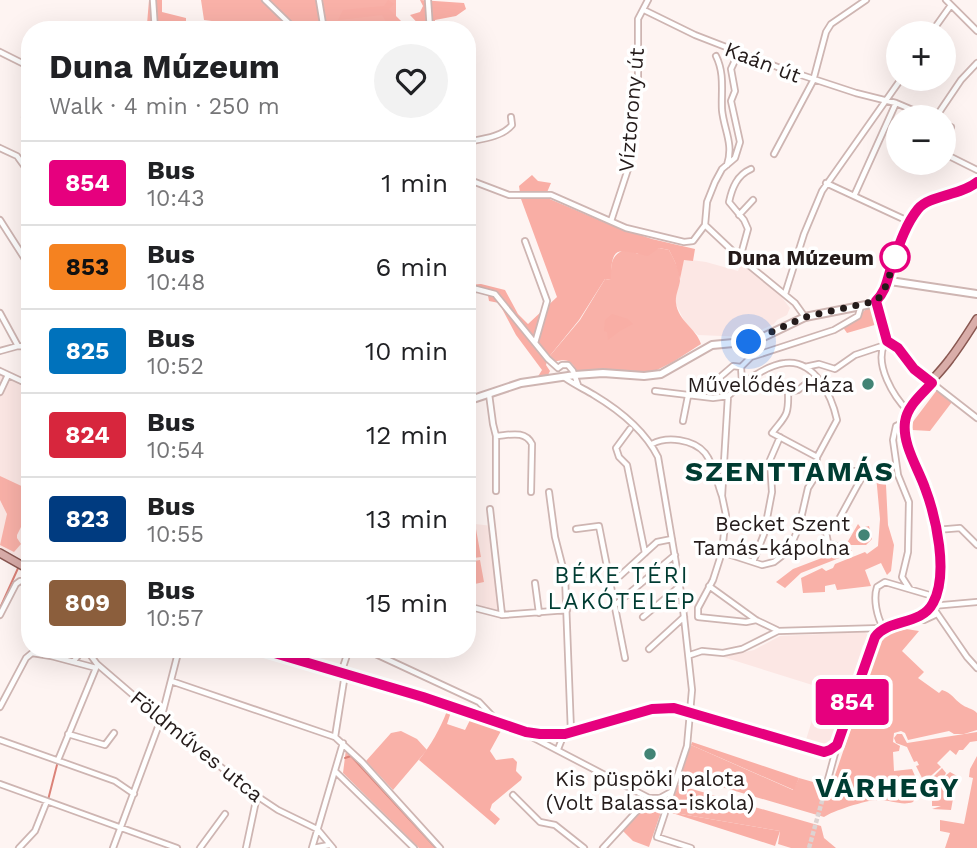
<!DOCTYPE html>
<meta charset="utf-8">
<style>
:root{--surface:#fff;--page:#f2f2f2;--text:#202124;--muted:#757577;--line:#e0e0e0}
body{margin:0;font-family:"Work Sans",sans-serif;background:var(--page);color:var(--text);height:100vh;display:flex;flex-direction:column;font-size:26px;white-space:nowrap}
*{box-sizing:border-box;margin:0}
p{font-size:23px;color:var(--muted)}
.icon{flex:none;width:38px;height:38px;fill:none;stroke:currentColor;stroke-width:2;stroke-linecap:round;stroke-linejoin:round}
.map{position:relative;flex:1;overflow:hidden}
.details{position:absolute;left:21px;top:21px;width:455px;height:637px;display:flex;flex-direction:column;background:var(--surface);border-radius:28px;box-shadow:0 7px 28px #0002}
.details>*{flex:none}
.badge{padding:0 14px;border-radius:5px;font-size:24px;line-height:46px}
.controls{position:absolute;left:886px;top:21px;display:grid;gap:14px}
.controls a{display:grid;place-items:center;width:70px;height:70px;border-radius:50%;background:var(--surface);box-shadow:0 7px 28px #0002;font-size:35px}
.you{position:absolute;width:35px;height:35px;margin:-18px;border:5px solid #fff;border-radius:50%;background:#1a73e8;box-shadow:0 0 0 10px #1a73e833}
.map>.badge{position:absolute;translate:-50% -50%;box-shadow:0 0 0 4px #fff}
.round{display:grid;place-items:center;flex:none;width:74px;height:74px;border-radius:37px;background:var(--page)}
.head{display:flex;align-items:center;justify-content:space-between;height:119px;padding:0 28px}
h1{font-size:33px;font-weight:700;line-height:52px}
ul{padding:0;list-style:none}
li{display:flex;align-items:center;gap:21px;height:84px;padding:0 28px;border-top:2px solid var(--line)}
li div{flex:1}
li b{display:block;font-size:26px}
li em{font-style:normal}
li .badge{min-width:77px;font-weight:700;text-align:center}
.map>svg:first-child{display:block}
.built{fill:#fce7e4}
.green{fill:#f9b1a8}
.forest{fill:#f9aea5}
.lines{fill:none;stroke-linecap:round;stroke-linejoin:round}
.stream{stroke:#db8278;stroke-width:2}
.minor-tunnel{stroke:#ddd3d2;stroke-width:4.5;stroke-dasharray:4.5 2;stroke-linecap:butt}
.minor-casing{stroke:#ceb5b2;stroke-width:8}
.tertiary-casing{stroke:#ceb5b2;stroke-width:9}
.secondary-casing{stroke:#ceb5b2;stroke-width:10}
.primary-casing{stroke:#895751;stroke-width:10}
.minor{stroke:#fff;stroke-width:4.5}
.tertiary{stroke:#fff;stroke-width:5}
.secondary{stroke:#fff;stroke-width:6}
.primary{stroke:#d9ada9;stroke-width:7}
.line-casing{stroke:#fff;stroke-width:16}
.line{stroke:#e6007e;stroke-width:10}
.walk{stroke:#241b1a;stroke-width:7;stroke-dasharray:0 12.6}
.stop-dot{fill:#fff;stroke:#e6007e;stroke-width:3.5}
.poi-dot{fill:#428475;stroke:#fff;stroke-width:2.5}
.labels{text-anchor:middle;dominant-baseline:central;stroke-width:7;stroke-linejoin:round;paint-order:stroke}
.street-label{font-size:21px;fill:#241b1a;stroke:#fff}
.stop-label{font-size:21px;font-weight:bold;fill:#241b1a;stroke:#fff;text-anchor:end}
.poi-label{font-size:21px;fill:#241b1a;stroke:#fff;text-anchor:end}
.neighbourhood-label{font-size:23px;letter-spacing:2px;fill:#003c32;stroke:#fff}
.district-label{font-size:28px;font-weight:bold;letter-spacing:2px;fill:#003c32;stroke:#fff}
</style>
<div class="map">
<svg width="977" height="848" viewBox="0 0 977 848">
<rect width="100%" height="100%" fill="#fef4f2"/>
<path class="built" d="M684 259 706 262 738 271 741 264 744 265 777 291 790 308 787 315 777 320 774 324 746 337 698 335 686 325 675 302Z
M0 373 30 386V564L0 547Z
M467 523 492 526 502 615 467 606Z
M865 632 869 636 865 645H863L833 741 823 748 805 743 822 688 723 657 754 650 780 636Z"/>
<path class="green" d="M201 0H396V30H281L204 20Z
M659 248 669 250C674 259 680 271 680 281 679 288 675 296 676 303 678 321 696 328 701 344L673 362 653 372 601 369 577 371C570 359 566 359 553 362L548 358 580 320 605 279 611 280C611 265 610 255 626 249L638 254Z
M871 306 876 311 878 324 847 333 842 326Z
M937 390 952 402 930 431 912 430V423Z
M876 475 882 477 886 485 888 525 894 545 891 571 887 575 881 563 865 570 871 586 837 590 835 584 825 586V592L803 593 801 578 822 568 826 571 833 568 835 564 865 552 867 554 878 546 880 519Z
M0 476 30 490V509L17 535V538L21 544 14 552 0 545 7 514 0 500Z
M858 524 861 528 869 526 872 539 866 545H848L847 543Z
M476 529 481 557 467 559V530Z
M833 548 852 550V553L801 573 785 588 776 582 793 569 827 556V552Z
M480 560 484 582 470 585 467 562Z
M906 629 919 631 902 651 924 672 918 678 939 693 942 690C952 693 954 699 961 704 966 708 972 708 977 713V730L964 734H954L949 731 908 740 905 733 901 731 894 733 893 742 900 746 899 751 893 752 894 771 912 769 918 783 915 785 916 791H920L913 802C902 806 891 800 879 800 869 799 832 811 824 817L681 775 691 745 793 790 799 778 831 787 880 643 887 634Z
M401 731 417 739 427 750 393 790 366 761 391 733Z
M977 732V741L970 742 963 750H959L956 755 950 750 937 763 941 767 924 782 916 766 919 765 917 761 914 762 907 747 896 743 894 738 897 734H902L907 743Z
M346 749 437 848H419L343 773Z
M977 756V848H945L950 833 940 831V820L964 824 973 778 969 777 970 769Z
M942 768 946 773 944 777 950 772 957 776 951 810 932 809 941 806H932V801L940 800H932L929 781Z
M678 785 821 826 824 838 836 848H791L778 844 780 831 669 812Z
M655 803 660 806 661 812 649 847 633 841 623 831 646 806Z"/>
<path class="forest" d="M149 0H162V12L186 18V30L162 27 157 30 155 24 151 30 136 27 134 24H147Z
M388 0 394 4 389 9 410 30H372L374 24 379 27 388 25 382 15 338 20 343 10 384 6Z
M420 0 464 3 466 9 456 16 435 20V30H424L410 15 420 12 423 6Z
M532 175 538 181 551 183 545 197 613 226 652 239 695 249 693 261 684 260 680 279 675 262 669 250 659 248 648 256C619 251 611 242 611 280L605 279 579 320 548 358 546 365 550 371 547 377 537 378 542 370 516 335 499 303 489 301 487 290 467 291V285L481 284 505 290 518 314 528 324 557 297 521 199 519 186Z
M612 314 628 319 633 324 620 331 608 340 607 332 604 331 605 320Z
M447 711 451 712 447 724 465 730 470 720 479 721 501 731 490 751 496 760 513 758 517 762 516 771 522 777 521 780 492 804 490 810 500 819 495 825 419 760C431 745 440 729 447 711Z
M692 742 799 778 794 790 691 745Z
M669 812 780 831 775 846Z"/>
<g class="lines">
<path class="stream" d="M21 561 30 551
M0 608 19 566
M345 758 351 756 436 848
M48 800 58 761"/>
<path class="minor-tunnel" d="M809 848 827 783"/>
<g class="minor-casing">
<path id="minor" d="M153 0 155 30
M265 0 296 30
M319 0 324 30
M428 0 430 30
M946 0 977 31
M644 10 695 35 780 68 856 93 896 103 929 117
M931 33 951 5
M0 52 30 67
M716 56C725 74 721 92 722 110 724 130 734 144 727 165
M25 117 30 119
M936 117 961 80 977 63
M943 124 951 127 943 143
M467 142C482 139 502 137 512 125L511 117
M0 148 17 156 30 174
M943 153 977 170
M774 154 813 81 826 32 831 24 866 0
M467 179 509 195H551L626 228 684 242 693 241 705 225
M826 183 910 222
M854 196 896 103
M739 215 753 200
M0 220 30 267
M611 221 629 166 631 111 638 83V19L648 0
M705 225 707 202 715 182 722 169 735 158 740 142 731 101 735 91 731 69 739 52
M705 225 740 258 795 303 805 317
M525 241 547 301 535 343
M740 258 748 229 744 220 729 202C732 188 737 175 751 169
M467 291 476 289 495 294 548 359 558 368
M785 294 804 234 822 191 901 79
M876 301 887 341
M0 313 18 346
M887 341 902 352 914 369 977 418
M749 342 751 357
M884 345C875 365 893 396 908 411
M0 351 18 346 30 347
M741 367 751 357 834 330 858 316 861 306
M741 367 742 382
M805 367 819 364 835 369 855 355 882 346
M558 368 562 365H568L573 371 578 385
M0 371 30 385
M815 377 798 390 788 392C789 417 785 416 772 433L817 457
M565 378C575 385 584 389 594 395 619 410 645 431 658 457L682 599 692 690 687 746 657 837 691 848
M655 391 713 398 728 396
M0 392 8 375
M489 394 493 424 496 436V491
M698 396 733 366 741 367
M728 396 722 496 726 515 722 552 713 580 698 608V617L746 622 756 620
M683 421 688 396
M905 422 896 426 893 440 898 475 909 502 908 552 902 577 909 588
M630 429 616 448 619 457 627 465 645 553
M496 436C510 435 525 430 532 444L531 492
M652 444C667 436 693 439 705 453 714 464 717 483 722 496
M815 477H831L851 471H857L862 477 838 521 826 532
M549 492 555 537 565 576 571 732
M490 509 502 615
M802 521 826 532 828 543 842 548
M576 529 599 526 625 658
M936 530 960 528 977 545
M722 552 762 565 774 562 783 555 792 543 799 527 808 488 815 477 817 457 837 420C832 397 815 359 785 363 766 365 741 384 728 396
M753 562 764 534 772 492 770 460 780 437
M535 583 539 613
M611 584 657 542 672 539
M709 586 756 620 777 630
M977 602 932 606 967 657 977 668
M615 605 675 555
M467 606 502 615 567 610
M0 615 16 584 20 581 30 583
M643 617 680 586
M917 619 924 620 937 614
M883 627C877 617 873 599 877 587L885 582 936 597
M86 649 97 664 161 719 257 796 278 810 317 829
M365 649 479 702 498 722
M649 649 684 617
M690 655 702 651 723 653 742 649 778 631 883 628
M51 656 54 649
M74 661 83 649
M341 673 349 649
M171 681 335 737 362 762 440 848
M0 707 26 658 32 653 51 656 96 668
M68 734 105 745 114 733
M530 736 649 798H660L671 792
M335 737 345 674
M0 740 115 781 134 794
M558 749 564 734
M58 760 96 668
M336 772 414 848
M827 783 837 746
M0 784 177 848
M513 795 540 822 555 825 584 848
M318 830 333 848
M19 848 35 831 47 801
M113 848 161 719 179 649
M200 848 225 814
M246 848 257 796
M312 848 343 743
M313 848 329 845
M603 848 649 798"/>
</g>
<g class="tertiary-casing">
<path id="tertiary" d="M889 282C890 263 909 212 926 203 943 193 960 196 977 182"/>
</g>
<g class="secondary-casing">
<path id="secondary" d="M467 401 521 383 575 375 603 373 644 376 661 374 712 345 755 341 805 317 871 304 878 299 890 281 977 294"/>
</g>
<g class="primary-casing">
<path id="primary" d="M0 553 30 570
M261 649C320 667 378 683 436 702 477 715 520 738 565 734L652 709 674 708 824 752 830 750 837 745 875 637C889 618 920 626 933 604 950 575 935 514 924 484 916 464 901 440 906 418 911 399 938 376 950 359 960 346 968 333 977 319"/>
</g>
<use href="#minor" class="minor"/>
<use href="#tertiary" class="tertiary"/>
<use href="#secondary" class="secondary"/>
<use href="#primary" class="primary"/>
</g>
<g class="lines">
<g class="line-casing">
<path id="line" d="M261 649 423 697 526 732 540 734H565L652 709 674 708 824 752 830 750 837 745 875 637C889 618 921 626 933 603 949 574 936 517 925 488 918 468 902 444 905 422 907 406 922 394 932 383L914 369 898 348 887 341 876 301C886 291 887 280 891 268 898 248 905 225 918 209 929 195 960 196 977 182"/>
</g>
<use href="#line" class="line"/>
<path class="walk" d="M749 342 805 317 876 301C888 289 890 271 895 257"/>
</g>
<circle class="stop-dot" cx="895" cy="257" r="14"/>
<g class="poi-dot">
<circle cx="868" cy="384" r="7"/>
<circle cx="864" cy="535" r="7"/>
<circle cx="650" cy="754" r="7"/>
</g>
<g class="labels">
<g class="street-label">
<text transform="translate(763 62) rotate(21)">Kaán út</text>
<text transform="translate(631 110) rotate(-85)">Víztorony út</text>
<text transform="translate(197 746) rotate(39)">Földműves utca</text>
</g>
<g class="stop-label">
<text x="874" y="257">Duna Múzeum</text>
</g>
<g class="poi-label">
<text x="854" y="384">Művelődés Háza</text>
<text x="850" y="523">Becket Szent<tspan x="850" dy="24">Tamás-kápolna</tspan></text>
<text x="650" y="778" text-anchor="middle">Kis püspöki palota<tspan x="650" dy="24">(Volt Balassa-iskola)</tspan></text>
</g>
<g class="neighbourhood-label">
<text x="622" y="575">BÉKE TÉRI<tspan x="622" dy="26">LAKÓTELEP</tspan></text>
</g>
<g class="district-label">
<text x="790" y="471">SZENTTAMÁS</text>
<text x="888" y="787">VÁRHEGY</text>
</g>
</g>
</svg>
<div class="controls">
<a>+</a>
<a>−</a>
</div>
<div class="you" style="left:749px;top:342px"></div>
<b class="badge" style="left:852px;top:702px;background:#e6007e;color:#fff">854</b>
<section class="details">
<div class="head"><div><h1>Duna Múzeum</h1><p>Walk · 4 min · 250 m</p></div><a class="round"><svg class="icon" aria-label="heart" viewBox="0 0 24 24"><path d="M12 20l-8-8c-3-5 5-10 8-4 3-6 11-1 8 4z"/></svg></a></div>
<ul>
<li><span class="badge" style="background:#e6007e;color:#fff">854</span><div><b>Bus</b><p>10:43</p></div><em>1 min</em></li>
<li><span class="badge" style="background:#f58220;color:#111">853</span><div><b>Bus</b><p>10:48</p></div><em>6 min</em></li>
<li><span class="badge" style="background:#0072bc;color:#fff">825</span><div><b>Bus</b><p>10:52</p></div><em>10 min</em></li>
<li><span class="badge" style="background:#d7263d;color:#fff">824</span><div><b>Bus</b><p>10:54</p></div><em>12 min</em></li>
<li><span class="badge" style="background:#003b80;color:#fff">823</span><div><b>Bus</b><p>10:55</p></div><em>13 min</em></li>
<li><span class="badge" style="background:#8b5e3c;color:#fff">809</span><div><b>Bus</b><p>10:57</p></div><em>15 min</em></li>
</ul>
</section>
</div>
